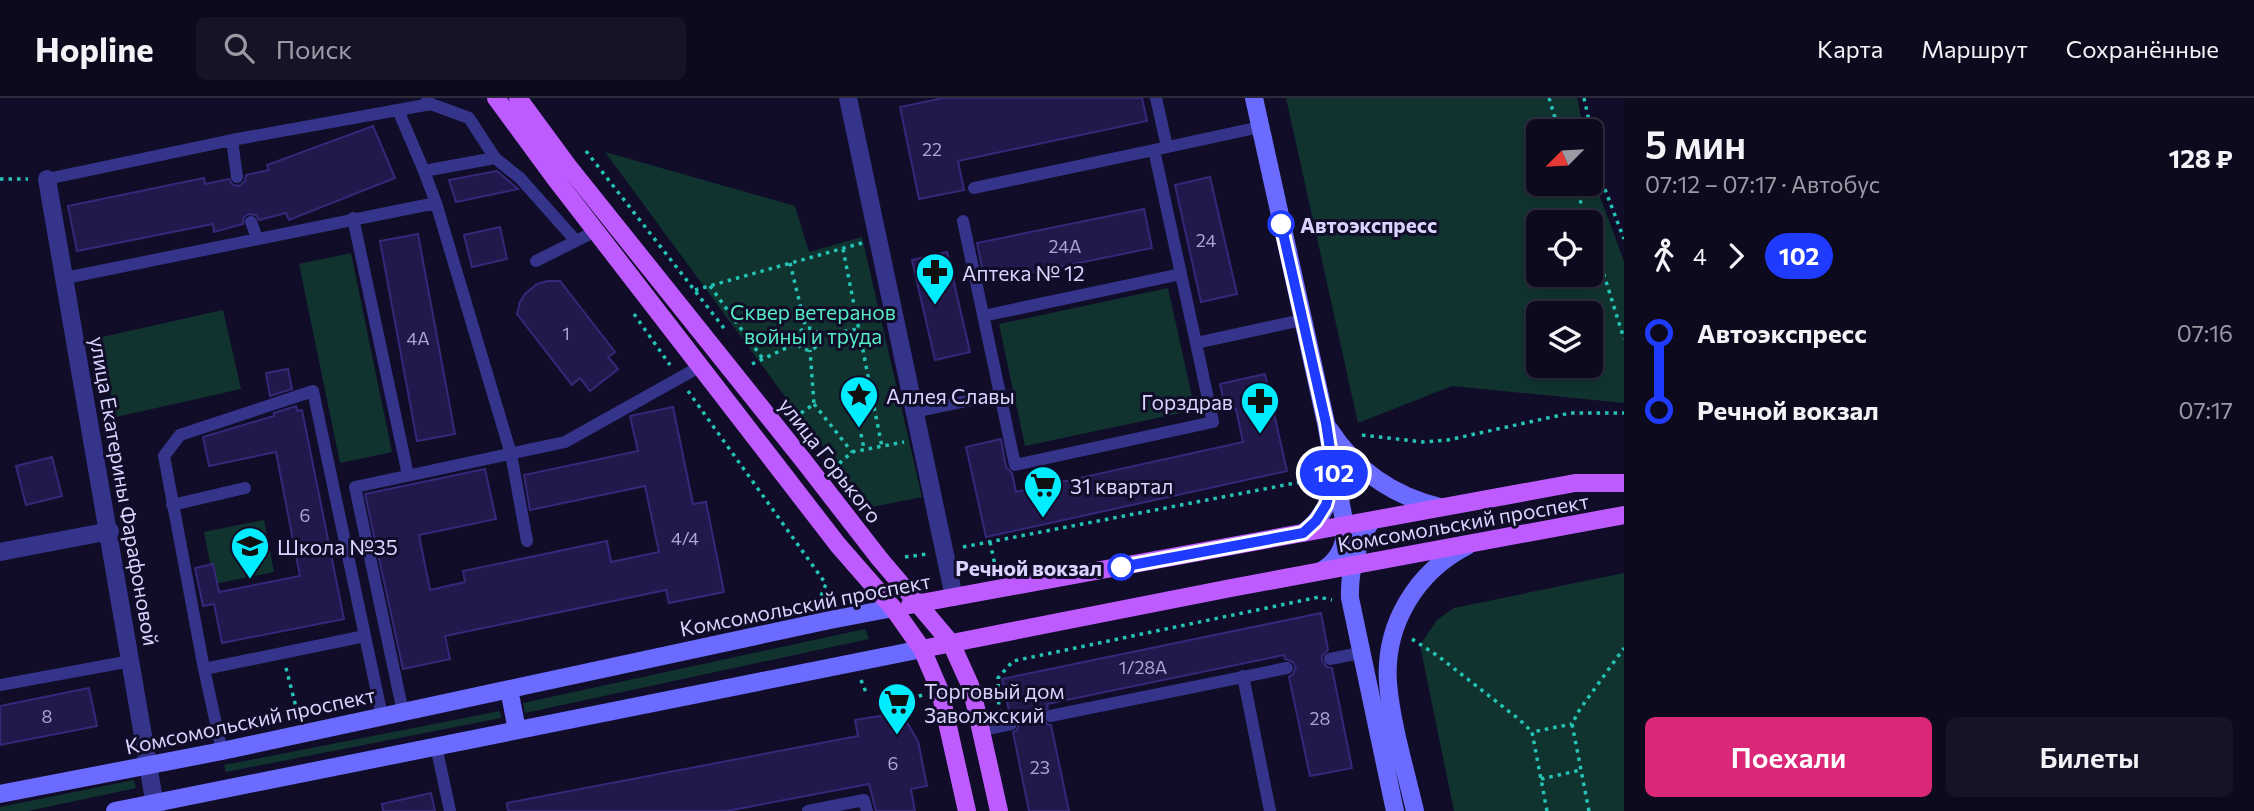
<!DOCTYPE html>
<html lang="ru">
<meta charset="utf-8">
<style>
:root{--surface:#0d0a1e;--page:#161327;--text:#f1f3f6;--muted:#9a9aa4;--line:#2d2b3c;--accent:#db2777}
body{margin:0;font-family:Commissioner,sans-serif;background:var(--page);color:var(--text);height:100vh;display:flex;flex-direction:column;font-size:26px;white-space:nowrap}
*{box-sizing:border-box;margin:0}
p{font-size:23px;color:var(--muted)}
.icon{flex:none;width:38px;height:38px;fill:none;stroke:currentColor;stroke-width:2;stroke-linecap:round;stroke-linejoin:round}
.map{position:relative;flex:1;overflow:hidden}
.drawer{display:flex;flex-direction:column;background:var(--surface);width:630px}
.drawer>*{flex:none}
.badge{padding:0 14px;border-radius:23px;font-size:24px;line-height:46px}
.needle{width:46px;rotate:246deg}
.buttons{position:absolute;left:1526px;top:21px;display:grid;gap:14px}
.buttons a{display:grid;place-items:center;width:77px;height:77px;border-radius:10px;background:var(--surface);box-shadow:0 4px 10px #0003,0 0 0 2px var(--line);font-size:35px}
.map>.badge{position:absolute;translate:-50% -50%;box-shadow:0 0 0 4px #fff}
.legs{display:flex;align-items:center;gap:10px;height:77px;padding:0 21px;font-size:23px}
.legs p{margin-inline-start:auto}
.head{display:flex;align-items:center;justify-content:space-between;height:119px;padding:0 21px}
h1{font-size:38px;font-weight:600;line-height:52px}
.action{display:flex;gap:14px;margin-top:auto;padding:14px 21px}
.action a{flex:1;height:80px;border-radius:10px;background:var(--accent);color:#fff;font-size:28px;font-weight:600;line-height:80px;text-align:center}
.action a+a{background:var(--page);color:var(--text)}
ul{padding:0 21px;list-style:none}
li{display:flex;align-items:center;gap:24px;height:77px;font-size:26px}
li i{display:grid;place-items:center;width:10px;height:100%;margin:0 9px;background:currentColor}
li i::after{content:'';width:18px;height:18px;margin:-9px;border:5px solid;border-radius:50%;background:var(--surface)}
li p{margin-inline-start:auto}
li:first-child i{background:linear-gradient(#0000 50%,currentColor 0)}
li:last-child i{background:linear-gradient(currentColor 50%,#0000 0)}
header{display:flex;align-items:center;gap:42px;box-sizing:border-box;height:98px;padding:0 35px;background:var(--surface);border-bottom:2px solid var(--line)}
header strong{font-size:33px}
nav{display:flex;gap:38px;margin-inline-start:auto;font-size:24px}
.search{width:490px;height:63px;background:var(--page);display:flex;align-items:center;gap:18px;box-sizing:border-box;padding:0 24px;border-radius:10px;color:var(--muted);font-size:26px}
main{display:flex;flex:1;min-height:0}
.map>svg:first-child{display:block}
.green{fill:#103330;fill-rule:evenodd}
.building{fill:#21184b;stroke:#362879;stroke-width:2}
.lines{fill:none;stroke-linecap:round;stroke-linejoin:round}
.path{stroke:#24c3b5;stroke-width:3.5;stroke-dasharray:3.5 5;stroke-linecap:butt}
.lane{stroke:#35348b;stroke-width:12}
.street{stroke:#35348b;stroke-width:18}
.secondary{stroke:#6b6cff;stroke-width:18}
.primary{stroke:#be5bff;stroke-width:18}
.line-1-casing{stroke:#fff;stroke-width:16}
.line-1{stroke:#1f3bff;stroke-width:10}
.stop-1-dot{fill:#fff;stroke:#1f3bff;stroke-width:3.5}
.labels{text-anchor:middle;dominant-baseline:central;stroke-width:6;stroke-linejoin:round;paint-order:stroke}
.number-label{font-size:18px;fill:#aaa5d2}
.stop-label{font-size:21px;font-weight:bold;fill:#d8d4ff;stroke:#110d28;text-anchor:start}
.poi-label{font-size:21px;fill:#d8d4ff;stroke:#110d28;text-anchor:start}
.park-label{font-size:21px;fill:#55eac1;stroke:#110d28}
.street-label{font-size:21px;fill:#d8d4ff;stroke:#110d28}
</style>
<header>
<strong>Hopline</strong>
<div class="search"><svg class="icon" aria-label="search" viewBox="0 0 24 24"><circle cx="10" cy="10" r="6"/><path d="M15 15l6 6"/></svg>Поиск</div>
<nav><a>Карта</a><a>Маршрут</a><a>Сохранённые</a></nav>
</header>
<main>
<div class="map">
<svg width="1624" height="713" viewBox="0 0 1624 713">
<rect width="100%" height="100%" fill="#110d28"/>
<path class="green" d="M1286 0H1577L1584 33H1538V86H1591V63L1597 91 1624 163V305L1452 288 1358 325ZM1538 124H1591V177H1538ZM1538 215H1591V268H1538Z
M605 54 795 108 809 154 862 139 922 399 867 410Z
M351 155 392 354 340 365 299 166Z
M1168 190 1195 312 1025 348 999 226Z
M223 212 241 291 116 319 98 240Z
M264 422 274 474 214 486 204 434Z
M1624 475V713H1454L1420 547 1437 522 1454 510Z
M865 531 869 541 525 615 523 605Z
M500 613 501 620 226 674 224 667Z
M134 682 136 690 28 713H0V709Z"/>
<path class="building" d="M943 0H1142L1147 23 958 63 964 92 919 101 900 9Z
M373 28 395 80 289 122 286 115 259 122 256 117 249 116 244 119 243 126 214 134 213 126 77 153 68 108 204 80 205 86 229 81 233 87 239 88 245 83 246 77 269 72 267 67Z
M497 73 518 91 456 104 449 82Z
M1210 79 1237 196 1201 204 1175 87Z
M1144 111 1152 150 985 184 977 145Z
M500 129 507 161 472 169 464 137Z
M418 136 455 336 417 343 380 143Z
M947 154 970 254 935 262 912 162Z
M548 183H560L615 254 608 259 618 271 590 293 580 280 572 287 517 216 520 204 525 196 537 186Z
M288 271 292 291 270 298 266 275Z
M1265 276 1287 373 986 439 966 349 1001 341 1006 369 1012 375 1016 394 1243 344 1236 311 1226 313 1220 286Z
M296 308 297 313 302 312 344 521 222 545 214 506 203 508 195 470 213 466 219 494 300 478 276 354 209 368 203 339 274 318V315Z
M673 309 693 406 706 404 724 494 669 505 666 492 445 538 450 561 403 571 365 396 485 371 496 421 419 437 430 492 465 484 463 473 607 443 611 464 659 454 645 388 530 412 524 377 638 353 630 318Z
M52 359 62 398 26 407 16 368Z
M1321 515 1328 552 1322 558V563L1327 569 1332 570 1352 670 1310 678 1289 579 1293 576 1296 569 1293 564 1285 561 1284 557 1047 606 1048 610 1042 615V620L1047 626 1051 627 1069 713H1029L1013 634 1017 632 1020 625 1017 620 1010 617 1002 581Z
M89 590 97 628 0 647V608Z
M885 617 896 619 908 626 918 643 927 688 911 691 915 713H876L869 686 727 713H508L507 705 858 638 855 622Z
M431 695 435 713H383L382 706Z"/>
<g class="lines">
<path class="path" d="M1549 0 1559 33
M1584 0 1603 86 1624 141
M586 53 727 234
M0 81H28
M1575 86 1587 124
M1591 135 1624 241
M843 151 882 349
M790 165 806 231
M710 188 763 261
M695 192 862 145
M634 216 670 267
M797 241a11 11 0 1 1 22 0a11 11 0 1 1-22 0Z
M819 238 858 231
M752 266 797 245
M688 293 826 486 818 505
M814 306 852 354
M794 320 814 306 810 252
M861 336 864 351
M1362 337 1423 344 1448 342 1570 315H1624
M833 371 852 354 904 344
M990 444 996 472
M963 449 1316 381
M905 459 928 456
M1412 541 1438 558 1520 622 1532 634
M286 570 297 613
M861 582 867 597
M894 604 923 597
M999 615 998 580 1013 563 1319 499 1332 502
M1541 681 1581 672
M1547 713 1532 634 1572 626
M1589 713 1572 626 1580 611 1624 550"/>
<path class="lane" d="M1156 0 1167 49
M427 2 431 6 469 20 495 60
M398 12 424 73 495 60 520 80 576 143 596 133
M232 42 237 79
M424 73 436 105
M47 81 232 42 431 6
M974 90 1154 52
M353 120 408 377
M251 124 257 140
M536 163 576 143
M65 180 436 105 511 356 527 443
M983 218 1181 176
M1196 245 1154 52 1260 29
M1000 296 1015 367 1213 324 1196 245 1302 222
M914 314 1000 296 963 123
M172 407 245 390
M1330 561 1360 555
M204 571 365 538
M1243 578 1270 713
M0 587 131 563
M403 614 355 389 565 344 701 268
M1050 618 1287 570
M982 632 1011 626
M436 648 450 713
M222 653 204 571 164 358 180 337 313 293 382 618
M808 713 864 702 867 713"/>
<path class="street" d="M848 0 954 499
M47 81 156 713
M0 454 110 433"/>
<path class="secondary" d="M1254 0 1326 325 1345 428C1346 448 1339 463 1321 473
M1329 331C1355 371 1393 398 1440 409
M1371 423C1357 446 1349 473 1350 500L1395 713
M1303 435C1321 422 1331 403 1334 381
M509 591 517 632
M0 696 222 653 830 522 893 510
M115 713 922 551
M1415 713C1406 674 1391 624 1388 585 1384 527 1416 474 1467 448"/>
<path class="primary" d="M496 0 554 79 838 447 893 510 922 551 940 593 967 713
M518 0 568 68 803 362 879 460 951 545 970 587 975 606 999 713
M910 507 1575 385H1624
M922 551 1231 490 1624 417"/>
</g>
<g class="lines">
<g class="line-1-casing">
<path id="line-1" d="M1121 469 1303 435 1316 423 1326 407 1334 377 1326 325 1281 126"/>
</g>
<use href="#line-1" class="line-1"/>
</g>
<defs>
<g id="pharmacy-pin" transform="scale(2.0125)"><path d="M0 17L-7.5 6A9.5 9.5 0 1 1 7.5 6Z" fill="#00ecff" stroke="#110d28"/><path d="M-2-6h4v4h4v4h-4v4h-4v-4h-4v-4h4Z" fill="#111"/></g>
<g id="sight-pin" transform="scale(2.0125)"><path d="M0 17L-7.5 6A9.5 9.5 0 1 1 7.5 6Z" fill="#00ecff" stroke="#110d28"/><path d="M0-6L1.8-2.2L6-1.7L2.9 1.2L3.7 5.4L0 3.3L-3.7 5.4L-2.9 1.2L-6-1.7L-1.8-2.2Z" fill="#111"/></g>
<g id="supermarket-pin" transform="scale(2.0125)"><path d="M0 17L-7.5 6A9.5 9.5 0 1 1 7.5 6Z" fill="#00ecff" stroke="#110d28"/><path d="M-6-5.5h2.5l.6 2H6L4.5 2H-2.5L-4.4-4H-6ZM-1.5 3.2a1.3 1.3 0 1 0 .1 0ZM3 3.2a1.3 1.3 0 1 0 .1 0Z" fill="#111"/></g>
<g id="school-pin" transform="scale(2.0125)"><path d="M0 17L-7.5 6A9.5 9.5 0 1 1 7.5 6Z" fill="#00ecff" stroke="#110d28"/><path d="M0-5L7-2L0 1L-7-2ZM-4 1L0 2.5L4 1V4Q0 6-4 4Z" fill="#111"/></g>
</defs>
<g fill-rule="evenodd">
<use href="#pharmacy-pin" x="935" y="174"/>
<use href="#sight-pin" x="859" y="297"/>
<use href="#pharmacy-pin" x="1260" y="303"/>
<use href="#supermarket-pin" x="1043" y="387"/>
<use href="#school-pin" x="250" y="448"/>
<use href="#supermarket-pin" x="897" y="604"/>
</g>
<g class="stop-1-dot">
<circle cx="1281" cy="126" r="12"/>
<circle cx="1121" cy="469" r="12"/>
</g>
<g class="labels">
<g class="number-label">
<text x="932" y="51">22</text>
<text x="1206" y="142">24</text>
<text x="1065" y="148">24А</text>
<text x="566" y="235">1</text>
<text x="418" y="240">4А</text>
<text x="305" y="417">6</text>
<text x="685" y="440">4/4</text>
<text x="1143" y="569">1/28А</text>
<text x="47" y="618">8</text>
<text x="1320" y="620">28</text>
<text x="893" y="665">6</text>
<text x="1040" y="669">23</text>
</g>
<g class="stop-label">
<text x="1300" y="126">Автоэкспресс</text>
<text x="1102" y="469" text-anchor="end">Речной вокзал</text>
</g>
<g class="poi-label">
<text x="962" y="174">Аптека № 12</text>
<text x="886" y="297">Аллея Славы</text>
<text x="1233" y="303" text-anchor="end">Горздрав</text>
<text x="1070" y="387">31 квартал</text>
<text x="277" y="448">Школа №35</text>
<text x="924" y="592">Торговый дом<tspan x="924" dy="24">Заволжский</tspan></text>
</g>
<g class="park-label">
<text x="813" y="213">Сквер ветеранов<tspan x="813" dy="24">войны и труда</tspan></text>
</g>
<g class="street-label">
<text transform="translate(831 362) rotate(52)">улица Горького</text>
<text transform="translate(125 393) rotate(80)">улица Екатерины Фарафоновой</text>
<text transform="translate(1463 424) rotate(-10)">Комсомольский проспект</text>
<text transform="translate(805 506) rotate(-11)">Комсомольский проспект</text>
<text transform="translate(250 622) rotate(-12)">Комсомольский проспект</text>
</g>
</g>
</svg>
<div class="buttons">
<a><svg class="needle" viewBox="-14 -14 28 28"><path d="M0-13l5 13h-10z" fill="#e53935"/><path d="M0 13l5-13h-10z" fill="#9a9aa4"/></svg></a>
<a><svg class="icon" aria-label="locate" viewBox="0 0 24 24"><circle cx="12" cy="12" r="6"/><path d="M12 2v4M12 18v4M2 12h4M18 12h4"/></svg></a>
<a><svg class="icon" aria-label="layers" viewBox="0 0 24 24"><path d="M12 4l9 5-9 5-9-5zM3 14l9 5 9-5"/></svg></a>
</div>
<b class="badge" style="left:1334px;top:375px;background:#1f3bff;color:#fff">102</b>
</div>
<section class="drawer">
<div class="head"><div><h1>5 мин</h1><p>07:12 – 07:17 · Автобус</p></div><b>128 ₽</b></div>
<div class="legs"><svg class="icon" aria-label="walk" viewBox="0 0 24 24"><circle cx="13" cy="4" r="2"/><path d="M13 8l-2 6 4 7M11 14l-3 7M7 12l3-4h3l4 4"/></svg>4<svg class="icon" aria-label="forward" viewBox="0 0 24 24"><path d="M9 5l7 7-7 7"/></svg><b class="badge" style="background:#1f3bff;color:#fff">102</b></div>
<ul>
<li><i style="color:#1f3bff"></i><b>Автоэкспресс</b><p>07:16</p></li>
<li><i style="color:#1f3bff"></i><b>Речной вокзал</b><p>07:17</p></li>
</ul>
<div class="action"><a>Поехали</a><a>Билеты</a></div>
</section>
</main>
